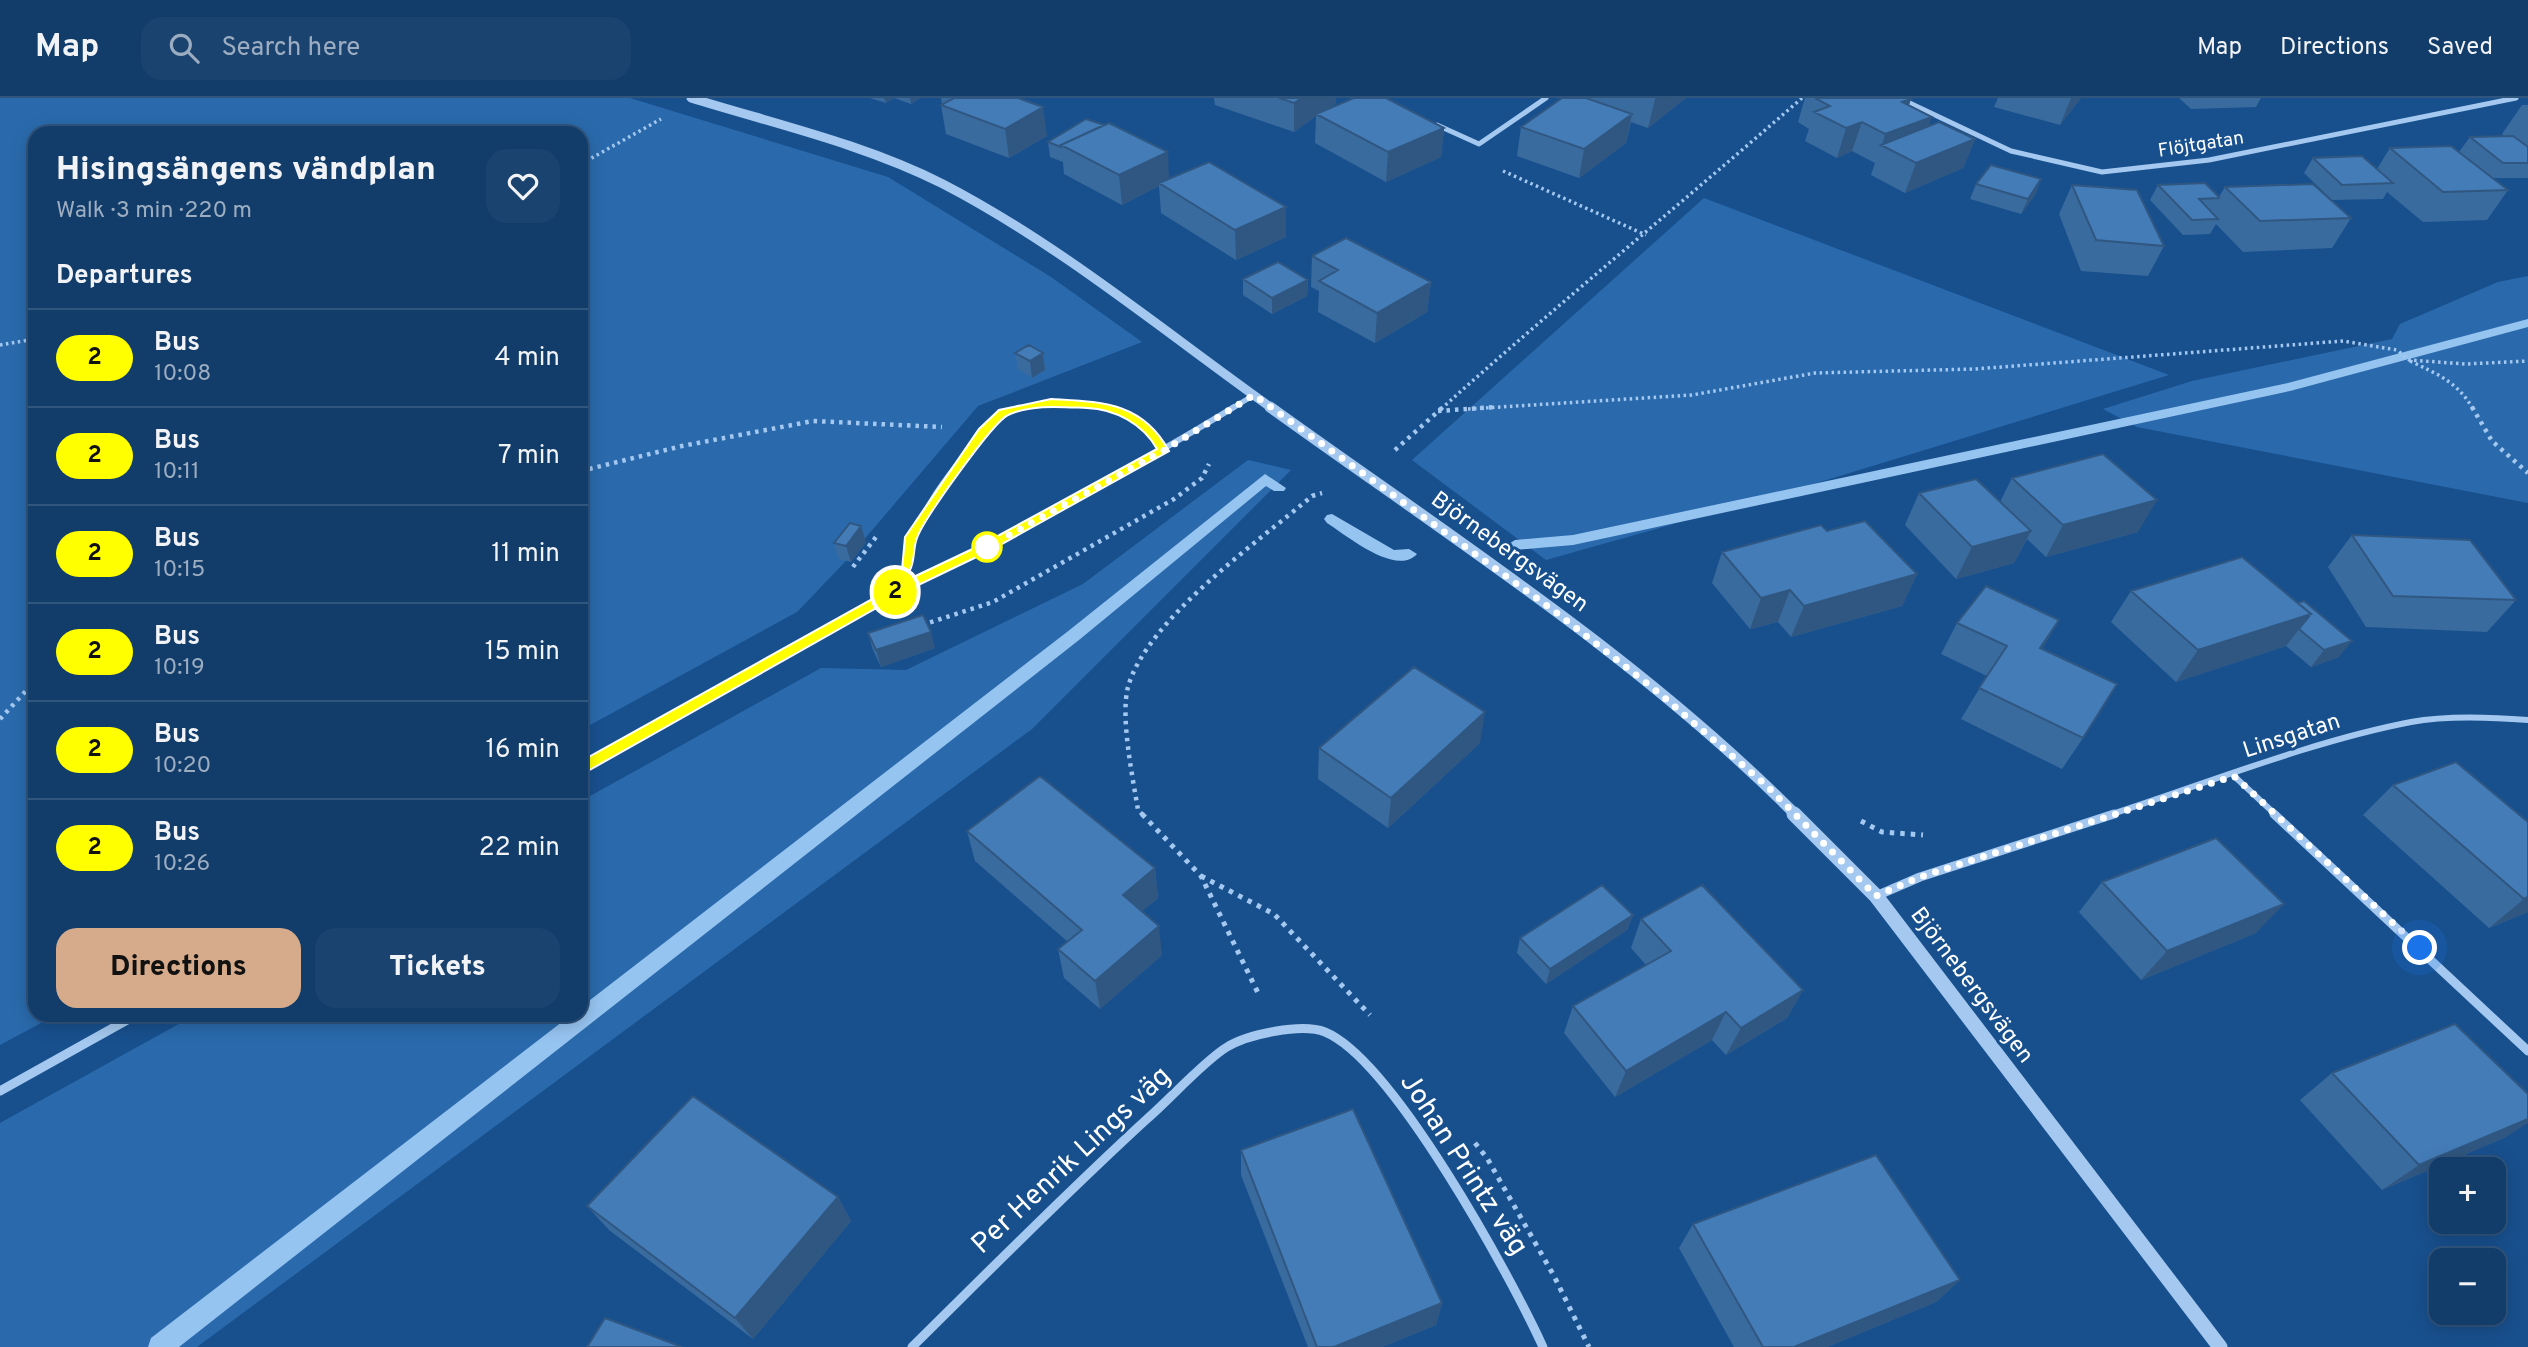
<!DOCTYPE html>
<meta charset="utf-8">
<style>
:root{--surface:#123c6a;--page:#1b4370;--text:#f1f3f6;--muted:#9cadc1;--line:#31567e;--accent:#d6ab8b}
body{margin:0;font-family:Overpass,sans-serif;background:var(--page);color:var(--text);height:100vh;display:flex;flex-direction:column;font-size:26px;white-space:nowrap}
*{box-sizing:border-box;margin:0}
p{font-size:23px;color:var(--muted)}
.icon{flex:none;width:38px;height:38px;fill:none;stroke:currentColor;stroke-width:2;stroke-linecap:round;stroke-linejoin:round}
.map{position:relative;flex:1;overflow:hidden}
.sheet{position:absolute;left:28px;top:28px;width:560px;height:896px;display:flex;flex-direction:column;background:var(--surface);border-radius:21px;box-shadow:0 4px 18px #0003,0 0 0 2px var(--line)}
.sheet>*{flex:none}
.badge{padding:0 14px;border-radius:23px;font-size:24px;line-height:46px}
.fabs{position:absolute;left:2429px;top:1059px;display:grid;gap:14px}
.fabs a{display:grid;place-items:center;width:77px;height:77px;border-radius:14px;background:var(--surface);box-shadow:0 4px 18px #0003,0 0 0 2px var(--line);font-size:35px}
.you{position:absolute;width:35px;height:35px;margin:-18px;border:5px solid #fff;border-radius:50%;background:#1a73e8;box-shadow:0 0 0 10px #1a73e833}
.map>.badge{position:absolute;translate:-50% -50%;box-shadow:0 0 0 4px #fff}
h2{padding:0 28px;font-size:26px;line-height:63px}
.round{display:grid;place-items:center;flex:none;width:74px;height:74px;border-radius:21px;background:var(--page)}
.overview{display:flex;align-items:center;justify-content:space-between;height:119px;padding:0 28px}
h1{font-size:33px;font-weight:800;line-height:52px}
.cta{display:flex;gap:14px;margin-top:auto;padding:14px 28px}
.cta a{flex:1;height:80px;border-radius:21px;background:var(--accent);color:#111;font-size:28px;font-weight:800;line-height:80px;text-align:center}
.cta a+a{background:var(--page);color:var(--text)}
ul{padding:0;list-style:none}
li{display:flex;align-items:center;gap:21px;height:98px;padding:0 28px;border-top:2px solid var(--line)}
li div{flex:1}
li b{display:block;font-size:26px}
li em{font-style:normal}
li .badge{min-width:77px;font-weight:700;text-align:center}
header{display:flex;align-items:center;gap:42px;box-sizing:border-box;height:98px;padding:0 35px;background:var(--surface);border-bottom:2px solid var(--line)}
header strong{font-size:33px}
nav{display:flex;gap:38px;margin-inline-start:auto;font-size:24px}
.search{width:490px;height:63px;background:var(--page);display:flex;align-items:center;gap:18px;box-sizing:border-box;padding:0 24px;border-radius:21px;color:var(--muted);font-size:26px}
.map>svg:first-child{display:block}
.green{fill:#2a6aac}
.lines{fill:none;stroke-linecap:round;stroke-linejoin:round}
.stream{fill:#96c4f1;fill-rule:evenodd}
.path-far2{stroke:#a4c8ef;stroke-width:3.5;stroke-dasharray:2.5 3.5;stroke-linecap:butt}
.path-far1{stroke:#a4c8ef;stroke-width:4.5;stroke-dasharray:3.5 5;stroke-linecap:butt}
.path{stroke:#a4c8ef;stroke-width:5;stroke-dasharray:4.5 6;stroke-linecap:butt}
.service-far1{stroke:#a4c8ef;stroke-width:3.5}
.service{stroke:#a4c8ef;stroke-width:5}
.minor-far2{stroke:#a4c8ef;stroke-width:5}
.minor-far1{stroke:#a4c8ef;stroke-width:6}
.minor{stroke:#a4c8ef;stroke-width:9}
.tertiary-far2{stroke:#a4c8ef;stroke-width:9}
.tertiary-far1{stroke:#a4c8ef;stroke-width:11}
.tertiary{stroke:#a4c8ef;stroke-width:15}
.wall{fill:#3a6b9e}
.shaded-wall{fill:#305781}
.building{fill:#447cb8;stroke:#305781;stroke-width:2}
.line{fill:#ff0;stroke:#fff;stroke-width:2}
.walk{stroke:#fff;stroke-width:7;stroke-dasharray:0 12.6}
.stop-dot{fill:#fff;stroke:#ff0;stroke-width:3.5}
.labels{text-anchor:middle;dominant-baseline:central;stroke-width:6;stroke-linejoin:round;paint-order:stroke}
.far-street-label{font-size:19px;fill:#fff;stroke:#18508e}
.street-label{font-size:23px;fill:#fff;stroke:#18508e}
.near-street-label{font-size:28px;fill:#fff;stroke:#18508e}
</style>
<header>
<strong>Map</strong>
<div class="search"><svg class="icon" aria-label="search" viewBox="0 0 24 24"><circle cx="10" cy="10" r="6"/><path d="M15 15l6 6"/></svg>Search here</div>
<nav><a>Map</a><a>Directions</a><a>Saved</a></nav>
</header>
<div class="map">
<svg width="2528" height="1249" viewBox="0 0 2528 1249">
<rect width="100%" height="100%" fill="#18508e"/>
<path class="green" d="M0 0H630L888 79 1051 179 1142 244 978 308 844 465 797 514 581 632V35H35V917H56L0 947Z
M1704 100 2169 277 1794 392 1546 462 1412 362Z
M2528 178V405L2137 329 2103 311 2192 283 2392 241 2400 226 2498 184Z
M1248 362 1291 372 1032 631 197 1249H0V1025L195 917H581V703L821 570 906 572 1083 486Z"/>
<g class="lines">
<path class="stream" d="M2528 221V229L2290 293 1573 447 1515 452 1507 447 1515 442 1573 437 2288 285Z
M1265 376 1286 390 1284 393H1274L1266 388 1079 542 179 1249H148L151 1240 571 917H581V909L1067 534Z
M1332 416 1394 452 1409 451 1417 456C1396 479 1346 437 1327 425L1324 421 1327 417Z"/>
<path class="path-far2" d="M581 66 661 21
M1503 73 1646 137
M0 247 35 241
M2410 263C2437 276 2458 284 2473 311
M1441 311C1559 205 1682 105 1802 0
M1468 311 1692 297 1815 275 1975 271 2343 243 2397 252 2409 262 2466 266 2528 263"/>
<path class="path-far1" d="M2472 309 2492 343 2528 375
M1438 313 1496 309
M1395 352 1443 309
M581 373 682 348 813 323 942 329
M853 469 876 439
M922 527 993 504 1174 401 1202 380 1209 366
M0 621 35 583
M1143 717 1138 712C1133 681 1120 619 1128 589 1147 521 1258 444 1312 398L1322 395"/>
<path class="path" d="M1142 716 1201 778 1260 899
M1861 723 1882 734 1923 737
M1201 778 1274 816 1370 917
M1475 1045 1487 1060 1554 1178 1589 1249"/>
<path class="service-far1" d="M1012 311 1074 305 1112 311"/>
<path class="service" d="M1106 309 1140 325 1163 353
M908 487C901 425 955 368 993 324L1006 314 1019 309"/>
<path class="minor-far2" d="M1899 0 2011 53 2102 74 2209 62 2516 0
M1437 27 1479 46 1546 0
M1231 311 1254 297"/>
<path class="minor-far1" d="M581 670C690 609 798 544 909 487 1019 430 1128 374 1234 309
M2234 678 2276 717
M2109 717C2205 686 2312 643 2411 624 2448 617 2490 619 2528 622"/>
<path class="minor" d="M2274 716 2528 953
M1876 798 1920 779 2114 716
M0 993 136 917
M912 1249C990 1172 1067 1094 1148 1020 1169 1002 1205 962 1227 949 1248 936 1302 925 1325 934 1393 962 1511 1179 1543 1249"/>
<path class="tertiary-far2" d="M691 0C775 26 864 46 943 86 1059 146 1166 235 1273 311"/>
<path class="tertiary-far1" d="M1270 309C1449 438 1640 560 1796 717"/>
<path class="tertiary" d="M1794 716 1876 798 2220 1249"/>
</g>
<path class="wall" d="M870 0H920L911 6 894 0 886 5Z
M941 0H1018L1047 38 1009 60 946 36 941 7H942Z
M1214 0H1336V5L1326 12 1444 30 1441 59 1386 84 1315 45 1316 18 1294 34 1215 7Z
M1590 0H1686L1648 30 1631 24 1626 45 1579 80 1517 58 1521 29 1590 1Z
M1805 0H1909L1911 1 1909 7 1928 28 1975 41 1963 70 1905 95 1871 77 1875 65 1852 53 1837 60 1805 43 1809 31 1798 24Z
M1998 0H2081L2060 27 1994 9Z
M2179 0H2261L2256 9 2191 11Z
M2522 7H2528V80H2493L2508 92 2487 122 2423 124 2387 94 2383 101 2332 102 2304 75 2313 60 2377 71 2390 50 2459 54 2470 39 2504 38 2502 36Z
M1086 21 1169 81 1286 139 1236 162 1161 115 1159 88 1122 107 1064 76 1063 64 1050 59 1048 44Z
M2041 81 2035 97 2021 116 1970 101 1976 86Z
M2072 87 2164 148 2148 178 2081 173 2059 116Z
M2158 87 2219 99 2225 89 2351 120 2332 150 2243 154 2216 126 2210 136 2183 137 2150 102Z
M1312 158 1431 184 1427 214 1375 245 1318 214 1319 193 1311 189Z
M1243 181 1308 182 1307 198 1272 216 1243 197Z
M1015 255H1043L1045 272 1032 280 1018 271Z
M2012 380 2138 434 2046 459 2027 441 2014 465 1956 481 1905 427 1919 395 2000 404Z
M1827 433 1917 476 1902 508 1791 539 1778 524 1750 531 1712 485 1722 454Z
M2352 437 2516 502 2487 534 2366 529 2328 469Z
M866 444 851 464 839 461 834 445Z
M2242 459 2339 559 2311 569 2286 548 2176 584 2111 524 2131 493Z
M2059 522 2042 551 2083 640 2062 671 1961 621 1987 578 1941 556 1957 525Z
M868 535 935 550 881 569 873 552Z
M1480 645 1388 730 1318 681 1319 650Z
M2393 687 2528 724V814L2489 830 2363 717Z
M967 733 1155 770 1158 800 1142 813 1162 857 1100 911 1064 880 1058 851 1068 844 975 763Z
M2102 784 2256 835 2141 882 2079 814Z
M1633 817 1627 832 1546 886 1517 855 1520 840Z
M1641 821 1803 892 1787 920 1726 957 1712 942 1615 999 1564 935 1573 908 1646 867 1631 850Z
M2332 975 2506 1039 2382 1092 2300 1002Z
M1241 1052 1442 1205 1436 1227 1382 1249H1308L1241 1077Z
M838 1099 851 1123 753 1241 609 1132 587 1108Z
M1693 1126 1960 1182 1936 1204 1827 1249H1734L1679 1150Z"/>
<path class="shaded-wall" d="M884 0H894L886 5Z
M910 0H920L911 6Z
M1302 0H1336V5L1318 17 1316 16V18L1294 34V5Z
M1656 0H1686L1648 30 1655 1Z
M2071 0H2081L2060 27Z
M1911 1 1901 30 1902 4Z
M1043 9 1047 38 1009 60 1005 31Z
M1632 16 1626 45 1579 80 1584 51Z
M1932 19 1921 48H1882L1885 36Z
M1862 24 1852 53 1837 60 1846 30Z
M1444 30 1441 59 1386 84 1388 54Z
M1975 41 1963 70 1905 95 1916 65Z
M1168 54 1169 84 1159 85V88L1122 107 1119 77Z
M2041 81 2035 97 2021 116 2028 101Z
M1286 109V139L1236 162 1235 132Z
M1308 182 1307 198 1272 216V200Z
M1431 184 1427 214 1375 245 1377 215Z
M1043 255 1045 272 1032 280 1030 263Z
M2157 402 2138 434 2046 459 2063 427Z
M861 428 866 444 851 464 846 448Z
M2031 433 2014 465 1956 481 1972 449Z
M1917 476 1902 508 1791 539 1804 508Z
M1790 492 1778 524 1750 531 1761 500Z
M2311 516 2286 548 2176 584 2198 552Z
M2059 522 2041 553 2040 550Z
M931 534 935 550 881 569 876 552Z
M2352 543 2339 559 2311 569 2324 552Z
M1485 614 1480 645 1388 730 1391 700Z
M1155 770 1158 800 1127 826 1123 797Z
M2528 799V814L2489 830 2524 801Z
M2284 806 2256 835 2141 882 2167 853Z
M1633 817 1627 832 1546 886 1550 871Z
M1159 828 1162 857 1100 911 1095 883Z
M1803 892 1787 920 1726 957 1741 930Z
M1726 914 1712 942 1615 999 1626 973Z
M2528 1021V1025L2506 1039 2382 1092 2419 1067Z
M838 1099 851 1123 753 1241 735 1220Z
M1960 1182 1936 1204 1827 1249H1794Z
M1442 1205 1436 1227 1382 1249H1334Z"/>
<path class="building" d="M954 0H1018L1043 9 1005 31 941 7Z
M1279 0H1302L1294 5Z
M1354 0H1386L1444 30 1388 54 1316 16Z
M1562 0H1586L1632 16 1584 51 1521 29Z
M1815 0H1909L1911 1 1902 4 1932 19 1885 36 1862 24 1846 30 1814 14 1830 8Z
M1086 21 1104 27 1061 47V49L1048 44Z
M1939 24 1975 41 1916 65 1881 47Z
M1109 25 1168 54 1119 77 1061 47Z
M2513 38 2528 49V65H2503L2470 39Z
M2451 48 2508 92 2443 94 2390 50Z
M2362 58 2393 85 2342 87 2313 60Z
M1209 64 1286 109 1235 132 1159 85Z
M1991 67 2041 81 2028 101 1976 86Z
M2205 85 2219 99V100L2199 101 2218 121 2192 122 2158 87Z
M2313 86 2351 120 2260 123 2225 89Z
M2072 87 2137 92 2164 148 2096 142Z
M1346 140 1431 184 1377 215 1319 183 1338 172 1312 158Z
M1278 164 1308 182 1272 200 1243 181Z
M1029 247 1043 255 1030 263 1015 255Z
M2103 356 2157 402 2063 427 2012 380Z
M1976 381 2031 433 1972 449 1919 395Z
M1865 423 1917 476 1804 508 1790 492 1761 500 1722 454 1821 427 1827 433Z
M850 425 861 428 846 448 834 445Z
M2352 437 2470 442 2516 502 2393 498Z
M2242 459 2311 516 2198 552 2131 493Z
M1986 488 2059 522 2040 550 2117 586 2083 640 1979 590 2007 548 1957 525Z
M2304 503 2352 543 2324 552 2299 531 2311 516 2298 505Z
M923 517 931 534 876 552 868 535Z
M1414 569 1485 614 1391 700 1319 650Z
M2456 664 2528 724V799L2524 801 2393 687Z
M1040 678 1155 770 1123 797 1159 828 1095 883 1058 851 1082 832 967 733Z
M2216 740 2284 806 2167 853 2102 784Z
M1602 787 1633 817 1550 871 1520 840Z
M1702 787 1803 892 1741 930 1726 914 1626 973 1573 908 1671 853 1641 821Z
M2455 926 2528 996V1021L2419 1067 2332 975Z
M693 998 838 1099 735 1220 587 1108Z
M1353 1011 1442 1205 1334 1249H1317L1241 1052Z
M1876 1057 1960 1182 1794 1249H1763L1693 1126Z
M605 1220 682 1249H587Z"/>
<path class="line" d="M1051 301C1100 304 1142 303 1169 353L991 452 912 490 586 674H576V666L903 484 983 446 1157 351C1143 326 1115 311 1087 310 1062 309 1032 306 1008 317 993 324 923 422 917 440 913 450 915 462 910 472H902L905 439 979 331 999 312Z"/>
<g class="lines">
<path class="walk" d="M987 449 1163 353 1254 297 1553 512 1659 595 1767 688 1876 798 1920 779 2234 678 2420 850"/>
</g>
<circle class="stop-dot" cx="987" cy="449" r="14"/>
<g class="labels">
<g class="far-street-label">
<text transform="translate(2201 47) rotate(-9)">Flöjtgatan</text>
</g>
<g class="street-label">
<text transform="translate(1509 455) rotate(36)">Björnebergsvägen</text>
<text transform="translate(2292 639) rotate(-18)">Linsgatan</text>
<text transform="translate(1971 888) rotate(53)">Björnebergsvägen</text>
</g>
<g class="near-street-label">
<text transform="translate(1072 1063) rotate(-43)">Per Henrik Lings väg</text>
<text transform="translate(1463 1067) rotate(57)">Johan Printz väg</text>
</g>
</g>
</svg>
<div class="fabs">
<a>+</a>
<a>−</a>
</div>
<div class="you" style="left:2420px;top:850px"></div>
<b class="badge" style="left:895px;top:494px;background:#ff0;color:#111">2</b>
<section class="sheet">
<div class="overview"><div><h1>Hisingsängens vändplan</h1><p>Walk · 3 min · 220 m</p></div><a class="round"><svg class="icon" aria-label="heart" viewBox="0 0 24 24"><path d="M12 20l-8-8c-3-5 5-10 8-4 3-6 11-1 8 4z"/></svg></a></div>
<h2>Departures</h2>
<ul>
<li><span class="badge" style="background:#ff0;color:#111">2</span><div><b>Bus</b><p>10:08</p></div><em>4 min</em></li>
<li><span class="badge" style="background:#ff0;color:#111">2</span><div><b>Bus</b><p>10:11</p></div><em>7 min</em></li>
<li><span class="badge" style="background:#ff0;color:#111">2</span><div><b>Bus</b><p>10:15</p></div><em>11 min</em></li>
<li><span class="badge" style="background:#ff0;color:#111">2</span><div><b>Bus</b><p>10:19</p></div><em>15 min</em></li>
<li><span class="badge" style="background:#ff0;color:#111">2</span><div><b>Bus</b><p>10:20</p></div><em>16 min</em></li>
<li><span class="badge" style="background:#ff0;color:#111">2</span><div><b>Bus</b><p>10:26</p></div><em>22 min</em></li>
</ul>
<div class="cta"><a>Directions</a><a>Tickets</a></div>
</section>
</div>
